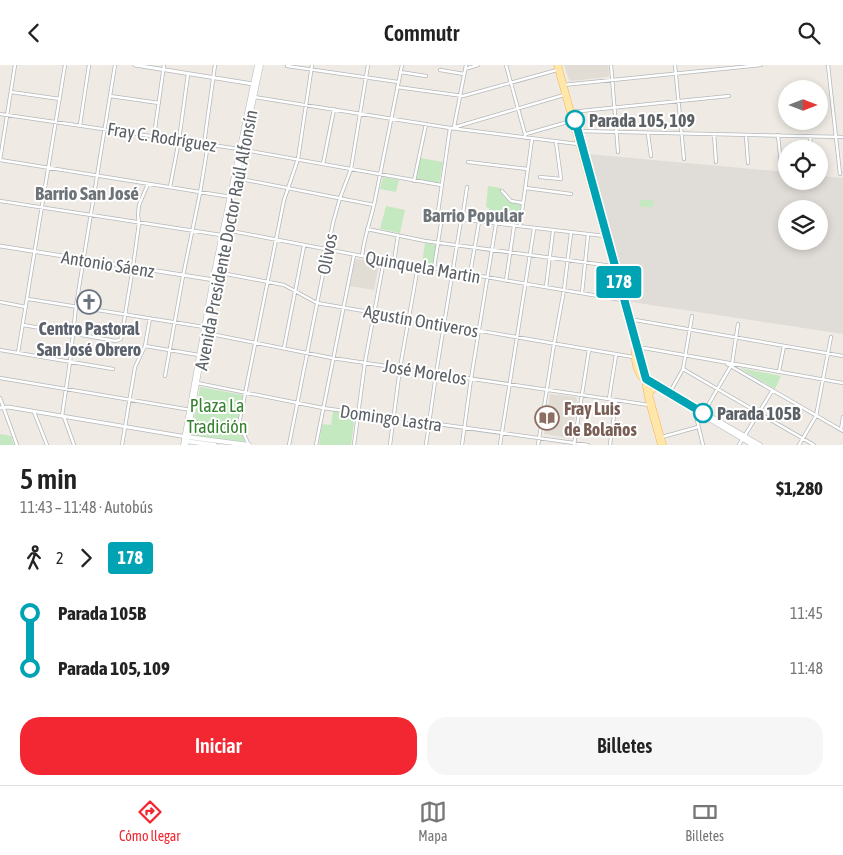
<!DOCTYPE html>
<html lang="es">
<meta charset="utf-8">
<style>
:root{--surface:#fff;--page:#f6f6f6;--text:#222;--muted:#767676;--line:#e0e0e0;--accent:#f22732}
body{margin:0;font-family:"Asap Condensed",sans-serif;background:var(--page);color:var(--text);height:100vh;display:flex;flex-direction:column;font-size:19px;white-space:nowrap}
*{box-sizing:border-box;margin:0}
p{font-size:16px;color:var(--muted)}
.icon{flex:none;width:28px;height:28px;fill:none;stroke:currentColor;stroke-width:2;stroke-linecap:round;stroke-linejoin:round}
.map{position:relative;height:380px;overflow:hidden}
.drawer{display:flex;flex-direction:column;background:var(--surface);flex:1}
.drawer>*{flex:none}
.badge{padding:0 10px;border-radius:4px;font-size:18px;line-height:32px}
.needle{width:32px;rotate:90deg}
.controls{position:absolute;left:778px;top:15px;display:grid;gap:10px}
.controls a{display:grid;place-items:center;width:50px;height:50px;border-radius:50%;background:var(--surface);box-shadow:0 2px 8px #0003;font-size:25px}
.map>.badge{position:absolute;translate:-50% -50%;box-shadow:0 0 0 2px #fff}
.legs{display:flex;align-items:center;gap:8px;height:55px;padding:0 20px;font-size:16px}
.legs p{margin-inline-start:auto}
.head{display:flex;align-items:center;justify-content:space-between;height:85px;padding:0 20px}
h1{font-size:28px;font-weight:600;line-height:38px}
.button{display:flex;gap:10px;margin-top:auto;padding:10px 20px}
.button a{flex:1;height:58px;border-radius:20px;background:var(--accent);color:#fff;font-size:20px;font-weight:600;line-height:58px;text-align:center}
.button a+a{background:var(--page);color:var(--text)}
ul{padding:0 20px;list-style:none}
li{display:flex;align-items:center;gap:18px;height:55px;font-size:19px}
li i{display:grid;place-items:center;width:8px;height:100%;margin:0 6px;background:currentColor}
li i::after{content:'';width:12px;height:12px;margin:-6px;border:4px solid;border-radius:50%;background:var(--surface)}
li p{margin-inline-start:auto}
li:first-child i{background:linear-gradient(#0000 50%,currentColor 0)}
li:last-child i{background:linear-gradient(currentColor 50%,#0000 0)}
header{display:flex;justify-content:space-between;align-items:center;height:65px;padding:0 20px;background:var(--surface);font-size:22px;font-weight:600}
.dock{display:flex;justify-content:space-around;align-items:center;height:70px;border-top:1px solid var(--line);background:var(--surface);font-size:14px;color:var(--muted)}
.dock a{display:grid;justify-items:center;gap:2px}
.dock .on{color:var(--accent)}
.map>svg:first-child{display:block}
.industrial{fill:#e0ddd8;fill-rule:evenodd}
.education{fill:#e1ddd4}
.green{fill:#c4e8bf}
.lines{fill:none;stroke-linecap:round;stroke-linejoin:round}
.minor-casing{stroke:#b4b8bb;stroke-width:4}
.tertiary-casing{stroke:#b4b8bb;stroke-width:4.5}
.secondary-casing{stroke:#b5babf;stroke-width:5}
.primary-casing{stroke:#f9b453;stroke-width:5}
.minor{stroke:#fff;stroke-width:2.5}
.tertiary{stroke:#fff;stroke-width:3}
.secondary{stroke:#fff;stroke-width:4}
.primary{stroke:#ffe6a9;stroke-width:4}
.line-1-casing{stroke:#fff;stroke-width:11}
.line-1{stroke:#00a3b4;stroke-width:8}
.stop-1-dot{fill:#fff;stroke:#00a3b4;stroke-width:2.5}
.labels{text-anchor:middle;dominant-baseline:central;stroke-width:4;stroke-linejoin:round;paint-order:stroke}
.stop-label{font-size:18px;font-weight:bold;fill:#5c6165;stroke:#fff;text-anchor:start}
.street-label{font-size:18px;fill:#5c6165;stroke:#fff}
.worship-label{font-size:18px;font-weight:bold;fill:#5b616d;stroke:#fff}
.park-label{font-size:18px;fill:#36812f;stroke:#fff}
.education-label{font-size:18px;font-weight:bold;fill:#785e54;stroke:#fff;text-anchor:start}
.neighbourhood-label{font-size:19px;font-weight:bold;fill:#6d7377;stroke:#fff}
</style>
<header><svg class="icon" aria-label="back" viewBox="0 0 24 24"><path d="M15 5l-7 7 7 7"/></svg>Commutr<svg class="icon" aria-label="search" viewBox="0 0 24 24"><circle cx="10" cy="10" r="6"/><path d="M15 15l6 6"/></svg></header>
<div class="map">
<svg width="843" height="380" viewBox="0 0 843 380">
<rect width="100%" height="100%" fill="#efebe4"/>
<path class="industrial" d="M588 89 786 107V116H819V111L843 113V269L631 237ZM786 144H819V176H786Z"/>
<path class="education" d="M564 0H608L609 11 607 12 571 16 569 15Z
M357 194 378 197 379 199 374 225 350 221 355 195Z
M550 329 576 332 577 334 572 373 570 374 563 373V372L544 369Z"/>
<path class="green" d="M420 93 443 97 439 119 416 115Z
M383 112 399 115 396 127 380 124Z
M488 121 501 123C501 134 512 137 521 139L518 161 487 157 489 143 486 142Z
M640 135H653V142H640Z
M386 141 405 145 400 168 380 164Z
M425 178 436 180 433 200 422 199Z
M740 303 781 311 775 324Z
M200 322 243 330 238 360 245 377 191 371Z
M333 346 355 349 351 380H319L322 359 331 360Z
M0 369 11 371 14 380H0Z"/>
<g class="lines">
<g class="minor-casing">
<path id="minor" d="M506 0 525 69V73
M611 0 618 87
M675 0 684 94
M828 0 840 109
M287 1 398 17
M465 4 478 0
M440 5 464 9
M400 7 426 11
M563 20 761 0
M397 22 463 31 557 5
M11 27 60 34
M110 31 159 38
M254 32 450 63 578 79
M571 47 729 31
M0 49 239 84 441 120
M80 60 89 0
M454 62 466 0
M452 63 564 30
M577 66 843 72
M526 69 571 56
M648 69 651 91
M714 69 716 97
M746 70 748 98
M778 70 781 100
M154 71 164 0
M810 71 811 84
M204 79 215 0
M0 95 231 132
M0 95 15 0
M468 97 528 104
M323 99 334 44
M540 112 561 114 556 77
M236 113 374 140
M414 116 426 59
M170 122 179 75 188 9
M526 123 571 129
M502 126 511 136 523 138
M0 136 221 170
M442 152 605 171
M442 152 438 150V147L450 63
M462 155 467 122
M520 161 532 74
M367 164 425 176 612 201
M226 165 362 191 622 235
M362 191C364 173 370 157 374 140L402 0
M394 197 398 170
M434 203 442 152
M216 207 284 220 317 238 633 292
M470 209 479 157
M506 216 514 161
M546 222 553 166
M582 228 588 170
M28 234 204 262
M0 237 26 242
M629 254 843 291
M23 260 116 276 121 274 133 202 139 158 138 150 139 140 148 119
M206 268 332 293 649 340
M145 281 199 290
M638 282 843 318
M284 283 304 181
M0 285 113 304
M18 288 65 0
M727 299 843 366
M683 304 814 380
M779 306 784 281
M165 311 183 211 200 128 208 79
M0 313 191 345
M197 318 323 343 588 380
M670 327 683 304 692 251
M0 333 17 380
M609 334 616 290
M34 347 47 380
M704 347 732 299 738 259
M698 348 696 351 703 380
M62 351 70 297 76 241 115 0
M64 352 74 380
M841 365 843 352
M662 372 698 362
M122 380 135 302 145 281 150 253
M249 380 239 359 284 135 298 94 312 0
M289 380 333 158 340 133 351 104 368 0
M316 380 354 190
M354 380 365 297 384 195
M390 380 400 303 418 201
M426 380 436 309 461 155
M462 380 471 314 496 159
M500 380 534 164
M538 380 554 279 564 225 571 168
M574 380 589 285
M610 380 616 336
M739 380 772 326
M799 380 816 351 831 272"/>
</g>
<g class="tertiary-casing">
<path id="tertiary" d="M135 0 253 19
M0 181 214 215
M0 343 8 342 187 372"/>
</g>
<g class="secondary-casing">
<path id="secondary" d="M646 314 760 380
M645 316 753 380
M188 372 249 380
M185 376 215 380
M183 380 214 207 257 0
M186 380 215 216 261 0"/>
</g>
<g class="primary-casing">
<path id="primary" d="M556 0 637 289
M559 0 664 380
M634 285C633 295 635 309 644 316
M644 315 647 333 660 380
M650 330 652 326 656 324"/>
</g>
<use href="#minor" class="minor"/>
<use href="#tertiary" class="tertiary"/>
<use href="#secondary" class="secondary"/>
<use href="#primary" class="primary"/>
</g>
<g class="lines">
<g class="line-1-casing">
<path id="line-1" d="M575 55 646 314 703 348"/>
</g>
<use href="#line-1" class="line-1"/>
</g>
<defs>
<g id="church-ring" transform="scale(1.25)"><circle r="9.5" fill="#fff" stroke="#6b7280" stroke-width="1.5"/><path d="M-1.2-6h2.4v3.5h3.3v2.4h-3.3V6h-2.4V-.1h-3.3v-2.4h3.3Z" fill="#6b7280"/></g>
<g id="library-ring" transform="scale(1.25)"><circle r="9.5" fill="#fff" stroke="#8d6e63" stroke-width="1.5"/><path d="M-6-4Q-3-5.5-.7-3.5V5Q-3 3-6 4ZM6-4Q3-5.5 .7-3.5V5Q3 3 6 4Z" fill="#8d6e63"/></g>
</defs>
<g fill-rule="evenodd">
<use href="#church-ring" x="89" y="237"/>
<use href="#library-ring" x="547" y="353"/>
</g>
<g class="stop-1-dot">
<circle cx="575" cy="55" r="9"/>
<circle cx="703" cy="348" r="9"/>
</g>
<g class="labels">
<g class="stop-label">
<text x="589" y="55">Parada 105, 109</text>
<text x="717" y="348">Parada 105B</text>
</g>
<g class="street-label">
<text transform="translate(162 72) rotate(9)">Fray C. Rodríguez</text>
<text transform="translate(226 175) rotate(-79)">Avenida Presidente Doctor Raúl Alfonsín</text>
<text transform="translate(327 189) rotate(-79)">Olivos</text>
<text transform="translate(108 199) rotate(9)">Antonio Sáenz</text>
<text transform="translate(423 202) rotate(10)">Quinquela Martin</text>
<text transform="translate(421 256) rotate(10)">Agustín Ontiveros</text>
<text transform="translate(425 307) rotate(9)">José Morelos</text>
<text transform="translate(391 353) rotate(8)">Domingo Lastra</text>
</g>
<g class="worship-label">
<text x="89" y="263">Centro Pastoral<tspan x="89" dy="21">San José Obrero</tspan></text>
</g>
<g class="park-label">
<text x="217" y="340">Plaza La<tspan x="217" dy="21">Tradición</tspan></text>
</g>
<g class="education-label">
<text x="564" y="343">Fray Luis<tspan x="564" dy="21">de Bolaños</tspan></text>
</g>
<g class="neighbourhood-label">
<text x="87" y="128">Barrio San José</text>
<text x="473" y="150">Barrio Popular</text>
</g>
</g>
</svg>
<div class="controls">
<a><svg class="needle" viewBox="-14 -14 28 28"><path d="M0-13l5 13h-10z" fill="#e53935"/><path d="M0 13l5-13h-10z" fill="#767676"/></svg></a>
<a><svg class="icon" aria-label="locate" viewBox="0 0 24 24"><circle cx="12" cy="12" r="6"/><path d="M12 2v4M12 18v4M2 12h4M18 12h4"/></svg></a>
<a><svg class="icon" aria-label="layers" viewBox="0 0 24 24"><path d="M12 4l9 5-9 5-9-5zM3 14l9 5 9-5"/></svg></a>
</div>
<b class="badge" style="left:619px;top:217px;background:#00a3b4;color:#fff">178</b>
</div>
<section class="drawer">
<div class="head"><div><h1>5 min</h1><p>11:43 – 11:48 · Autobús</p></div><b>$1,280</b></div>
<div class="legs"><svg class="icon" aria-label="walk" viewBox="0 0 24 24"><circle cx="13" cy="4" r="2"/><path d="M13 8l-2 6 4 7M11 14l-3 7M7 12l3-4h3l4 4"/></svg>2<svg class="icon" aria-label="forward" viewBox="0 0 24 24"><path d="M9 5l7 7-7 7"/></svg><b class="badge" style="background:#00a3b4;color:#fff">178</b></div>
<ul>
<li><i style="color:#00a3b4"></i><b>Parada 105B</b><p>11:45</p></li>
<li><i style="color:#00a3b4"></i><b>Parada 105, 109</b><p>11:48</p></li>
</ul>
<div class="button"><a>Iniciar</a><a>Billetes</a></div>
</section>
<nav class="dock">
<a class="on"><svg class="icon" aria-label="directions" viewBox="0 0 24 24"><path d="M12 3l9 9-9 9-9-9zM9 14v-3h6M13 9l2 2-2 2"/></svg>Cómo llegar</a>
<a><svg class="icon" aria-label="map" viewBox="0 0 24 24"><path d="M3 6l6-2 6 2 6-2v14l-6 2-6-2-6 2zM9 4v14M15 6v14"/></svg>Mapa</a>
<a><svg class="icon" aria-label="tickets" viewBox="0 0 24 24"><path d="M3 7h18v10H3zM15 7v10"/></svg>Billetes</a>
</nav>
